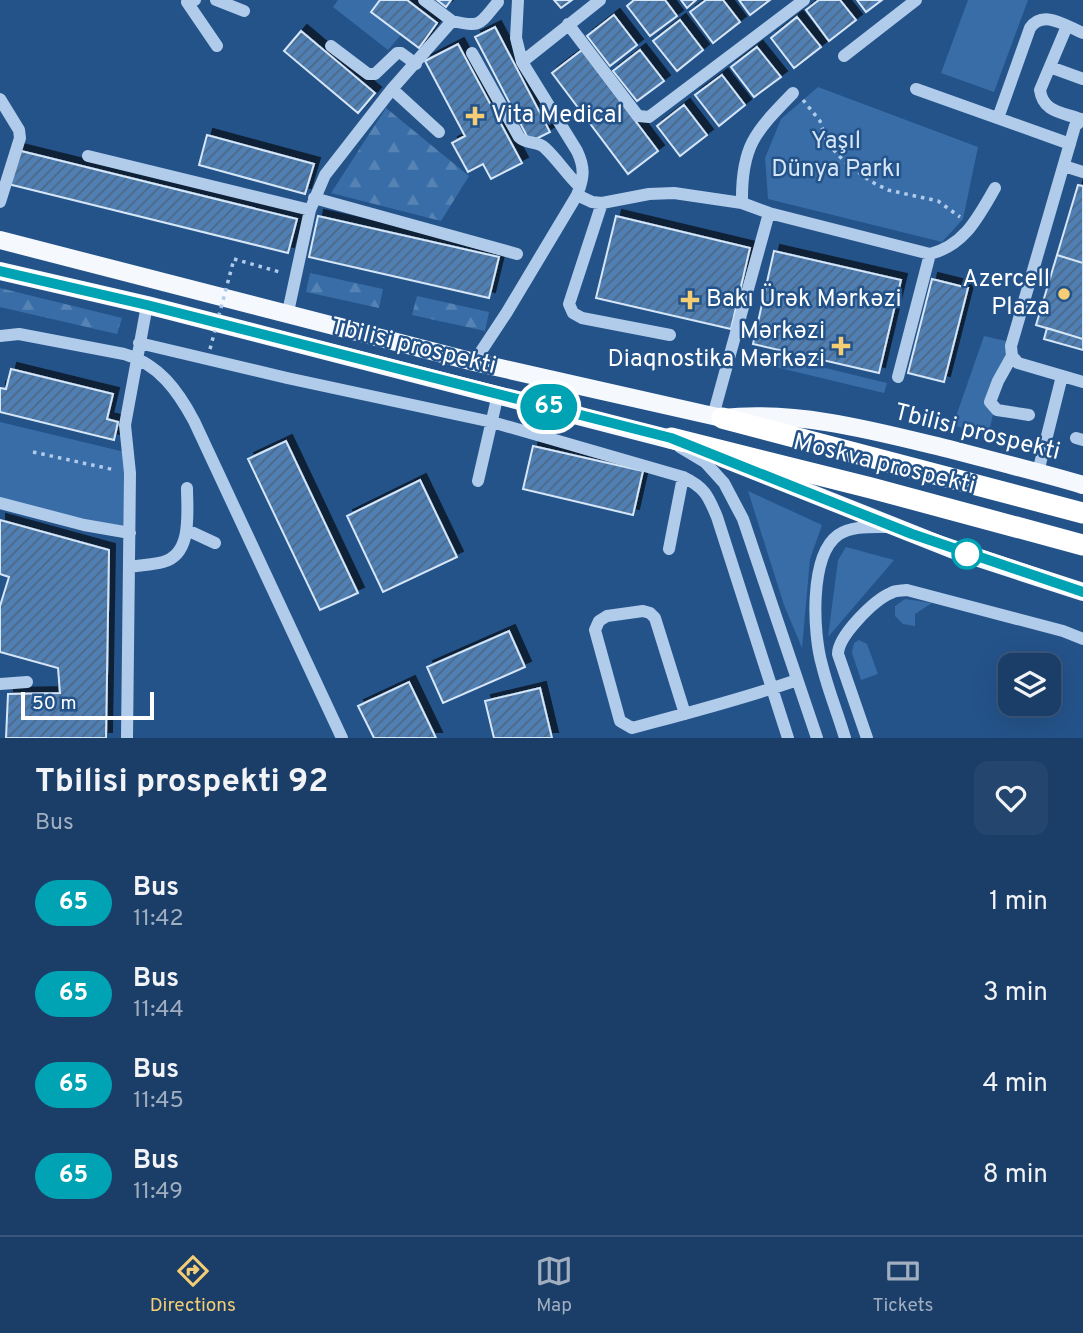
<!DOCTYPE html>
<meta charset="utf-8">
<style>
:root{--surface:#1b3e68;--page:#24456e;--text:#f1f3f6;--muted:#a0aec0;--line:#39577c;--accent:#f4cd74}
body{margin:0;font-family:Overpass,sans-serif;background:var(--page);color:var(--text);height:100vh;display:flex;flex-direction:column;font-size:26px;white-space:nowrap}
*{box-sizing:border-box;margin:0}
p{font-size:23px;color:var(--muted)}
.icon{flex:none;width:38px;height:38px;fill:none;stroke:currentColor;stroke-width:2;stroke-linecap:round;stroke-linejoin:round}
.map{position:relative;height:738px;overflow:hidden}
.details{display:flex;flex-direction:column;background:var(--surface);flex:1}
.details>*{flex:none}
.badge{padding:0 14px;border-radius:23px;font-size:24px;line-height:46px}
.buttons{position:absolute;left:998px;top:653px;display:grid;gap:14px}
.buttons a{display:grid;place-items:center;width:63px;height:63px;border-radius:14px;background:var(--surface);box-shadow:0 7px 28px #0002,0 0 0 2px var(--line);font-size:35px}
.scale{position:absolute;left:21px;bottom:18px;width:133px;box-sizing:border-box;padding-left:7px;border:4px solid #fff;border-top:0;font-size:19px;line-height:24px;white-space:nowrap;color:#fff;-webkit-text-stroke:5px #24538a;paint-order:stroke}
.map>.badge{position:absolute;translate:-50% -50%;box-shadow:0 0 0 4px #fff}
.round{display:grid;place-items:center;flex:none;width:74px;height:74px;border-radius:14px;background:var(--page)}
.summary{display:flex;align-items:center;justify-content:space-between;height:119px;padding:0 35px}
h1{font-size:33px;font-weight:700;line-height:52px}
ul{padding:0;list-style:none}
li{display:flex;align-items:center;gap:21px;height:91px;padding:0 35px}
li div{flex:1}
li b{display:block;font-size:26px}
li em{font-style:normal}
li .badge{min-width:77px;font-weight:700;text-align:center}
.dock{display:flex;justify-content:space-around;align-items:center;height:98px;border-top:2px solid var(--line);background:var(--surface);font-size:19px;color:var(--muted)}
.dock a{display:grid;justify-items:center;gap:4px}
.dock .on{color:var(--accent)}
.map>svg:first-child{display:block}
.green{fill:#386da7}
.forest{fill:url(#forest-firs)}
.building{fill:url(#building-hatch);stroke:#d5e6f8;stroke-width:2;filter:url(#shadow)}
.lines{fill:none;stroke-linecap:round;stroke-linejoin:round}
.path{stroke:#b1ccea;stroke-width:3.5;stroke-dasharray:3.5 5;stroke-linecap:butt}
.minor{stroke:#b1ccea;stroke-width:12}
.major{stroke:#f5f9fe;stroke-width:18}
.highway{stroke:#fff;stroke-width:21}
.path-bridge{stroke:#b1ccea;stroke-width:3.5;stroke-dasharray:3.5 5;stroke-linecap:butt}
.line-casing{stroke:#fff;stroke-width:16}
.line{stroke:#00a3b4;stroke-width:10}
.poi-dot{fill:#f4cd74;stroke:#24538a;stroke-width:2.5}
.stop-dot{fill:#fff;stroke:#00a3b4;stroke-width:3.5}
.labels{text-anchor:middle;dominant-baseline:central;stroke-width:5;stroke-linejoin:round;paint-order:stroke}
.poi-label{font-size:24px;fill:#fff;stroke:#24538a;text-anchor:start}
.park-label{font-size:24px;fill:#d5e6f8;stroke:#24538a}
.street-label{font-size:24px;fill:#fff;stroke:#24538a}
</style>
<div class="map">
<svg width="1083" height="738" viewBox="0 0 1083 738">
<defs>
<pattern id="forest-firs" width="22" height="20" patternUnits="userSpaceOnUse" patternTransform="scale(1.75)"><rect width="22" height="20" fill="#386da7"/><path d="M5 1l3.5 6h-7zM16 11l3.5 6h-7z" fill="#5683b4"/></pattern>
<pattern id="building-hatch" width="6" height="6" patternUnits="userSpaceOnUse" patternTransform="scale(1.75)"><rect width="6" height="6" fill="#507fb3"/><path d="M-1 1l2-2M0 6l6-6M5 7l2-2" fill="none" stroke="#4e6885"/></pattern>
<filter id="shadow"><feDropShadow dx="6" dy="-6" stdDeviation="0" flood-color="#0009"/></filter>
</defs>
<rect width="100%" height="100%" fill="#24538a"/>
<path class="green" d="M338 0H380L372 12 401 35 388 50 333 7Z
M968 0H1028L994 92 941 73Z
M818 87 978 147 963 219 942 242 768 199 765 158 781 119Z
M984 336 1010 342 988 436 953 425Z
M752 350 887 383 884 393 750 361Z
M0 422 129 453 126 531 0 500Z
M748 491 822 525 810 559 802 648 784 605Z
M846 547 894 560 828 637 838 560Z
M905 599 932 603 915 614V626L903 624 895 616V606Z
M859 640 867 644 878 674 861 680 852 653 854 643Z"/>
<path class="forest" d="M386 108 469 176 441 221 331 193Z
M310 273 383 289 379 308 306 292Z
M0 288 122 318 117 334 0 307Z
M417 296 489 312 485 331 412 315Z"/>
<path class="building" d="M380 0H407L437 23 419 48 371 12Z
M437 0H451L446 7Z
M554 0H572L561 8Z
M634 0H665L677 16 650 36 627 6Z
M681 0H696L687 8Z
M706 0H723L740 22 713 43 690 12Z
M739 0H770L750 15Z
M819 0H840L856 20 829 41 806 10Z
M857 0H882L866 12Z
M614 15 637 45 610 66 587 36Z
M797 17 821 47 794 68 771 38Z
M680 20 703 50 677 71 653 41Z
M495 27 550 132 530 142 475 37Z
M301 31 375 93 358 113 284 51Z
M458 44 522 163 491 179 483 164 468 172 452 143 465 136 425 61Z
M757 47 781 77 754 97 731 67Z
M582 50 658 151 628 174 552 73Z
M640 50 664 81 637 101 613 71Z
M722 75 745 105 719 126 695 95Z
M684 105 707 135 680 156 657 126Z
M207 135 314 164 305 194 199 165Z
M17 150 297 219 288 253 8 184Z
M1078 185 1083 186V263L1057 255Z
M318 216 499 257 489 298 309 257Z
M616 216 750 248 731 329 596 298Z
M774 251 901 280 879 373 753 344Z
M1057 255 1083 263V339L1036 325Z
M932 279 968 288 944 382 908 373Z
M1047 328 1083 339V350L1044 339Z
M11 369 113 394 107 419 118 422 114 440 0 412V388L6 389Z
M286 441 358 593 320 610 248 459Z
M533 446 643 471 633 515 523 489Z
M420 480 457 557 383 592 347 516Z
M0 520 109 550 106 738H6L8 694 60 693 58 668 0 652V606L9 577 0 574Z
M509 631 525 667 443 703 427 667Z
M409 682 436 738H374L358 706Z
M540 688 552 738H494L485 701Z"/>
<g class="lines">
<path class="path" d="M803 100 820 121 827 143 844 161 870 181 888 190 938 201 960 217
M234 259 283 273
M33 452 115 470"/>
<path class="minor" d="M195 0 187 2 217 46
M216 0 244 11
M452 21C482 28 479 24 498 2
M568 24 638 116 649 117 804 0
M1067 26 1040 90C1043 112 1061 112 1080 119
M331 46 368 74H375L397 53H401L416 64
M472 53 519 137C527 145 537 140 545 148 558 160 567 175 580 187
M844 56 916 0
M522 62 600 0
M1050 67 1083 79
M392 89 439 132
M916 89 1070 144
M0 99 19 130 20 138 0 202
M998 118 1030 28C1043 9 1066 26 1083 33
M1083 119 1075 126 1011 346 1012 356 1018 363 1083 382
M88 156 310 210
M1064 166 1083 172
M577 195 592 202 602 203 649 194 674 193 742 203
M314 198 517 254
M602 203 569 304 573 313 582 318 670 335
M769 213 930 254 898 377
M930 254C965 245 978 217 995 188
M288 312 310 210 325 175 392 89 452 21 424 0
M0 336 19 334 124 354C159 364 178 391 194 421L342 738
M139 343 287 378 492 422 683 477C704 487 708 495 717 517L788 738
M1012 356 998 381 990 402 997 410 1029 415
M474 362 507 312 577 195C584 178 585 168 577 151L522 62 516 38 518 0
M713 416 769 213 742 203C741 146 755 132 793 93
M1076 438 1083 440
M680 447 705 462 724 483 743 519 817 738
M1038 472 1062 376
M478 481 498 394
M0 503 84 525 130 533
M187 530 215 543
M669 549 683 477
M129 567C140 565 152 565 163 562 193 554 187 512 187 488
M0 684 27 682
M685 714 655 618 650 613 643 611 607 616 599 621 595 630 620 721 632 728C688 713 743 699 797 680
M127 738 130 473 125 425 147 305
M845 738C838 714 828 690 822 665 813 634 809 556 838 535 851 526 870 527 886 527
M867 738 838 654C838 636 874 600 891 593 896 590 901 591 907 590L1063 631 1083 639"/>
<path class="major" d="M0 240 474 362 722 418C799 410 875 431 949 449 994 461 1039 472 1083 485
M0 271 147 305 683 443
M722 458 951 549 1083 592"/>
<path class="highway" d="M722 418 1083 513
M671 438 871 488 1083 545"/>
<path class="path-bridge" d="M210 349 234 259"/>
</g>
<g class="lines">
<g class="line-casing">
<path id="line" d="M0 271 147 305 671 438 912 534 1083 592"/>
</g>
<use href="#line" class="line"/>
</g>
<g class="poi-dot">
<path d="M471.5 105.5h7v7h7v7h-7v7h-7v-7h-7v-7h7z"/>
<circle cx="1064" cy="294" r="7"/>
<path d="M686.5 289.5h7v7h7v7h-7v7h-7v-7h-7v-7h7z"/>
<path d="M837.5 335.5h7v7h7v7h-7v7h-7v-7h-7v-7h7z"/>
</g>
<circle class="stop-dot" cx="967" cy="554" r="14"/>
<g class="labels">
<g class="poi-label">
<text x="491" y="116">Vita Medical</text>
<text x="1050" y="280" text-anchor="end">Azercell<tspan x="1050" dy="28">Plaza</tspan></text>
<text x="706" y="300">Bakı Ürək Mərkəzi</text>
<text x="825" y="332" text-anchor="end">Mərkəzi<tspan x="825" dy="28">Diaqnostika Mərkəzi</tspan></text>
</g>
<g class="park-label">
<text x="836" y="142">Yaşıl<tspan x="836" dy="28">Dünya Parkı</tspan></text>
</g>
<g class="street-label">
<text transform="translate(413 347) rotate(14)">Tbilisi prospekti</text>
<text transform="translate(977 433) rotate(14)">Tbilisi prospekti</text>
<text transform="translate(884 465) rotate(14)">Moskva prospekti</text>
</g>
</g>
</svg>
<div class="buttons">
<a><svg class="icon" aria-label="layers" viewBox="0 0 24 24"><path d="M12 4l9 5-9 5-9-5zM3 14l9 5 9-5"/></svg></a>
</div>
<div class="scale">50 m</div>
<b class="badge" style="left:549px;top:407px;background:#00a3b4;color:#fff">65</b>
</div>
<section class="details">
<div class="summary"><div><h1>Tbilisi prospekti 92</h1><p>Bus</p></div><a class="round"><svg class="icon" aria-label="heart" viewBox="0 0 24 24"><path d="M12 20l-8-8c-3-5 5-10 8-4 3-6 11-1 8 4z"/></svg></a></div>
<ul>
<li><span class="badge" style="background:#00a3b4;color:#fff">65</span><div><b>Bus</b><p>11:42</p></div><em>1 min</em></li>
<li><span class="badge" style="background:#00a3b4;color:#fff">65</span><div><b>Bus</b><p>11:44</p></div><em>3 min</em></li>
<li><span class="badge" style="background:#00a3b4;color:#fff">65</span><div><b>Bus</b><p>11:45</p></div><em>4 min</em></li>
<li><span class="badge" style="background:#00a3b4;color:#fff">65</span><div><b>Bus</b><p>11:49</p></div><em>8 min</em></li>
</ul>
</section>
<nav class="dock">
<a class="on"><svg class="icon" aria-label="directions" viewBox="0 0 24 24"><path d="M12 3l9 9-9 9-9-9zM9 14v-3h6M13 9l2 2-2 2"/></svg>Directions</a>
<a><svg class="icon" aria-label="map" viewBox="0 0 24 24"><path d="M3 6l6-2 6 2 6-2v14l-6 2-6-2-6 2zM9 4v14M15 6v14"/></svg>Map</a>
<a><svg class="icon" aria-label="tickets" viewBox="0 0 24 24"><path d="M3 7h18v10H3zM15 7v10"/></svg>Tickets</a>
</nav>
